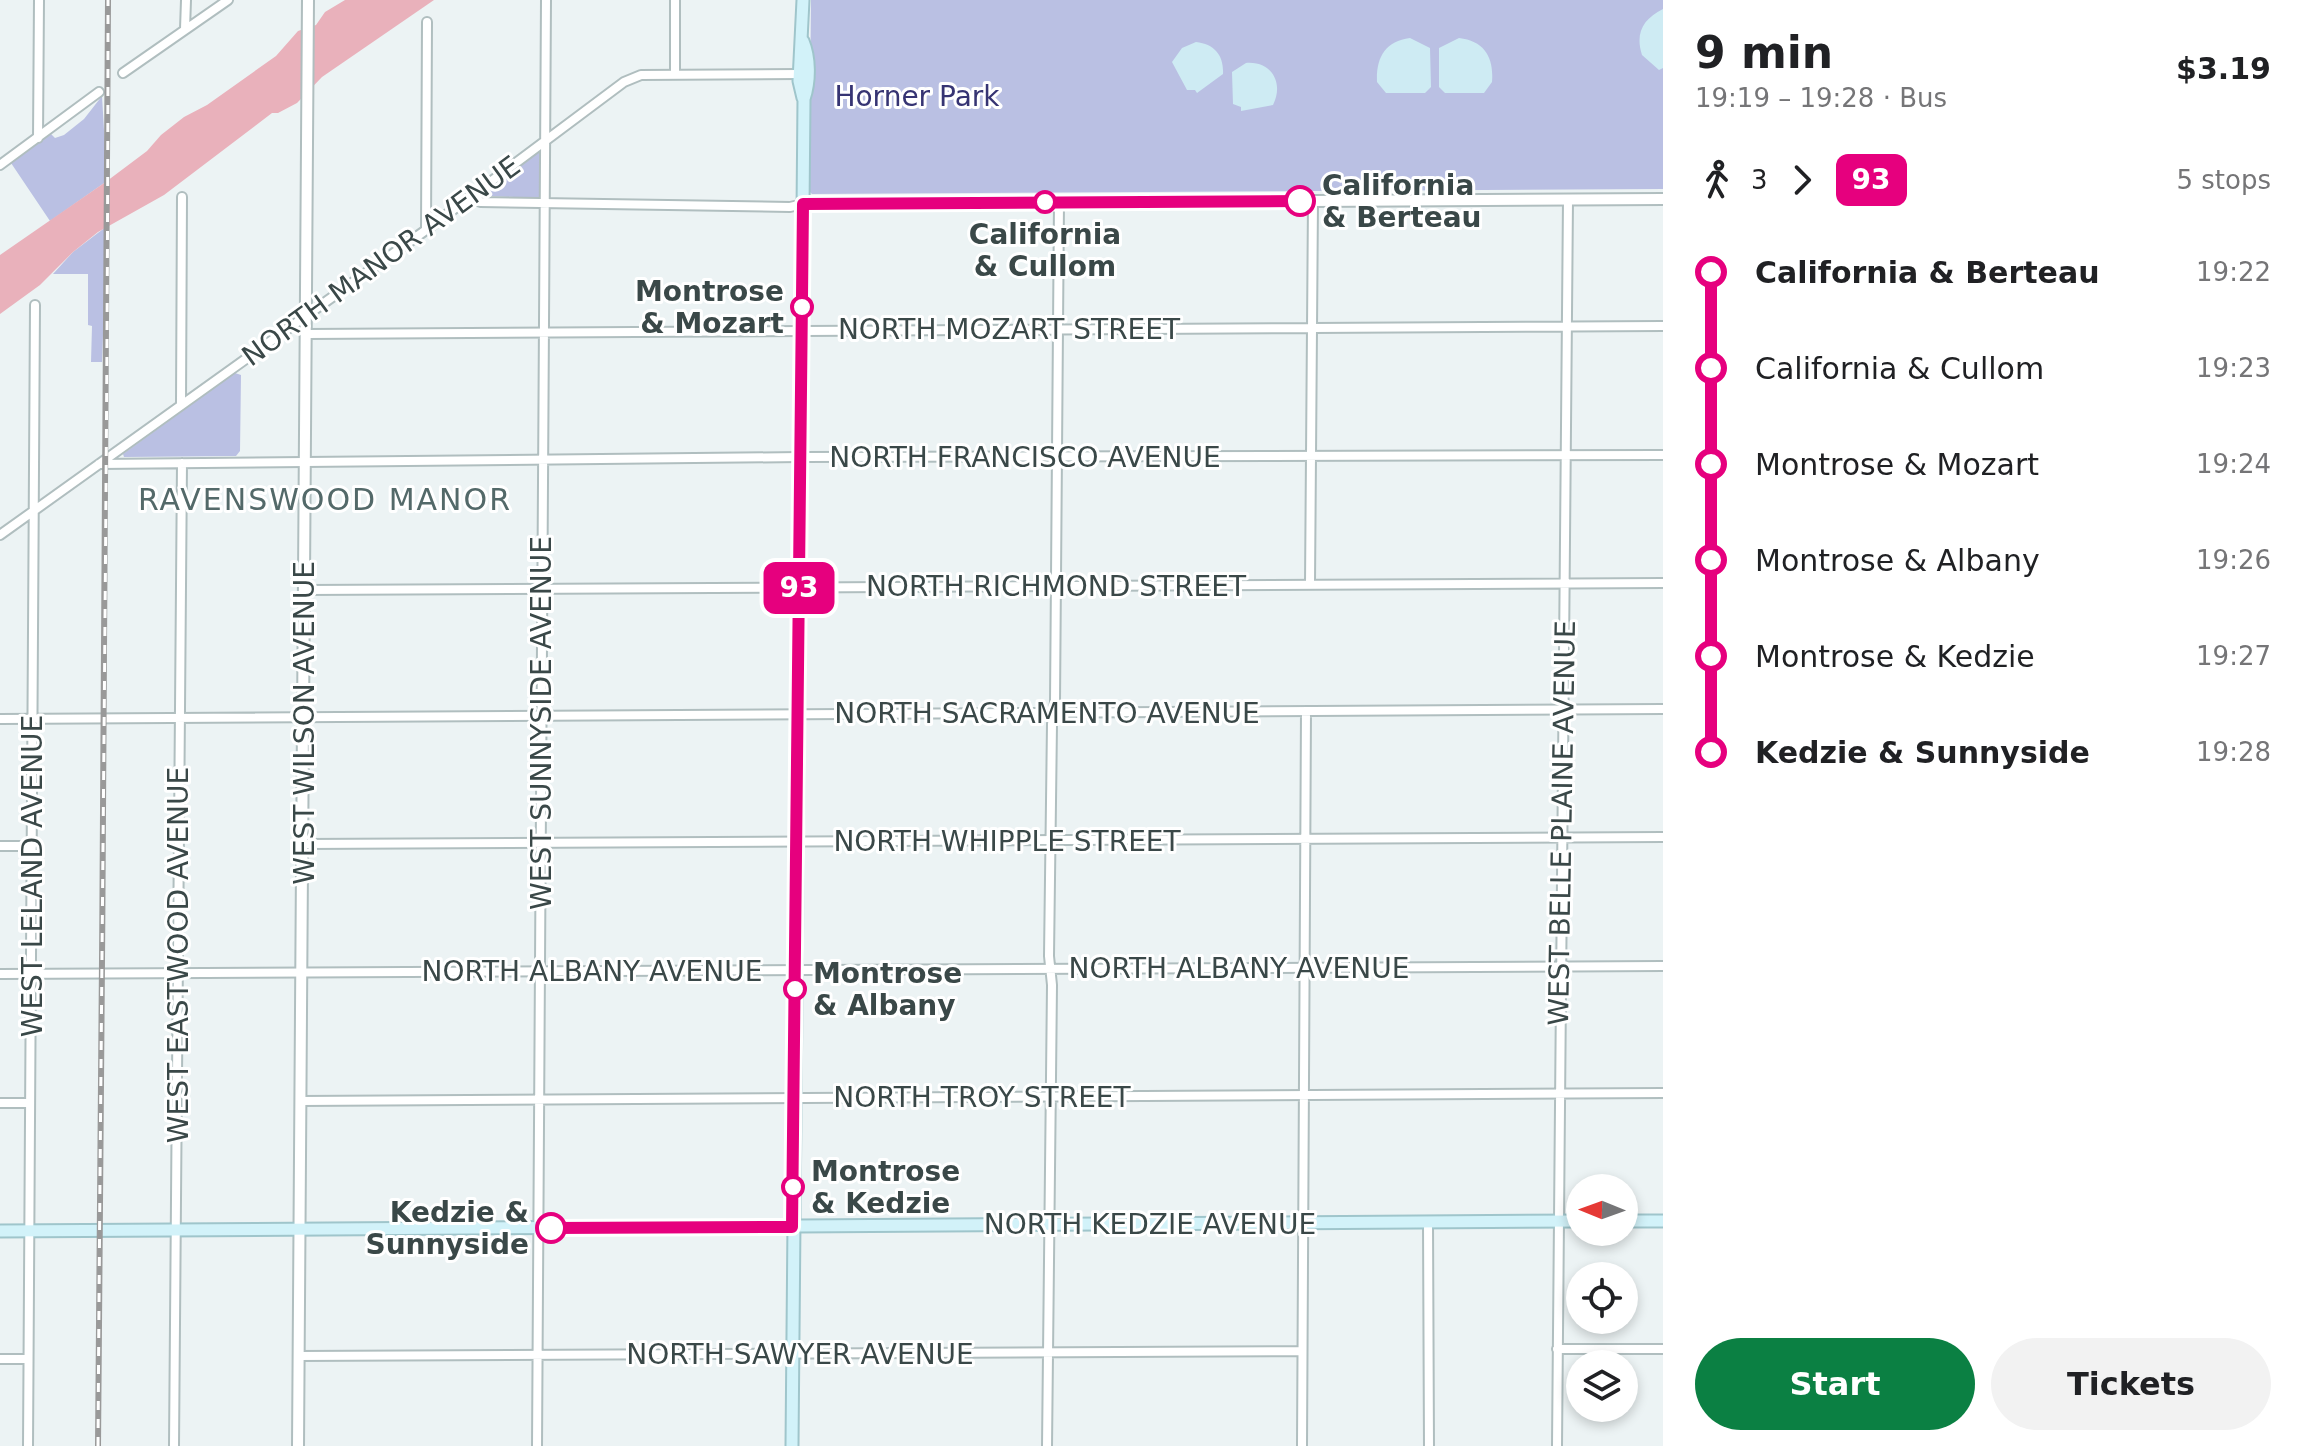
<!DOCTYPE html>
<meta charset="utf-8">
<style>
:root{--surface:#fff;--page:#f2f2f2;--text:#202124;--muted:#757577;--accent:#0b8043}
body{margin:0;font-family:"DejaVu Sans",sans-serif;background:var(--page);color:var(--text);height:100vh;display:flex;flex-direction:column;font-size:30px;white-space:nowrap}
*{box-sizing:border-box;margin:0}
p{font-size:26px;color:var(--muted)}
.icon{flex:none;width:44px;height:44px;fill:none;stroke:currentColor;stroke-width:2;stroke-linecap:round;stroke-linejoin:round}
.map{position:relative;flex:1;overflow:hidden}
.details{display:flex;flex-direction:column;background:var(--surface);width:640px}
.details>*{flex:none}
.badge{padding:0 16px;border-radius:12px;font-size:28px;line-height:52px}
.needle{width:52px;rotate:271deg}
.tools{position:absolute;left:1566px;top:1174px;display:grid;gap:16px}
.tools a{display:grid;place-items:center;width:72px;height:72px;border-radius:50%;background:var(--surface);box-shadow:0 4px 12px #0003;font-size:40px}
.map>.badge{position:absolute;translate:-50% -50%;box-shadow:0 0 0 4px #fff}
.legs{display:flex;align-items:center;gap:12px;height:88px;padding:0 32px;font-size:26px}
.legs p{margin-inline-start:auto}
.summary{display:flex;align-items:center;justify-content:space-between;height:136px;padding:0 32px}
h1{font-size:44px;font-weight:700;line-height:60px}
.button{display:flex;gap:16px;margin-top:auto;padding:16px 32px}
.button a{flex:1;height:92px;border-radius:48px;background:var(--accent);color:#fff;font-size:32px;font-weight:700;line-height:92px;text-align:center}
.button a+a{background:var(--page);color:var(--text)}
ul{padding:0 32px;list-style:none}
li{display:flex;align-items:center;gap:28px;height:96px;font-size:30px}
li i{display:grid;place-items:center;width:12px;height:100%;margin:0 10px;background:currentColor}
li i::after{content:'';width:20px;height:20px;margin:-10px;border:6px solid;border-radius:50%;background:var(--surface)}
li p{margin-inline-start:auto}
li:first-child i{background:linear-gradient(#0000 50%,currentColor 0)}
li:last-child i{background:linear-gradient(currentColor 50%,#0000 0)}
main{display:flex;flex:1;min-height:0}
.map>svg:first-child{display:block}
.green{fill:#bac0e3}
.sand{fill:#ceebf3}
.water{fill:#e9b1bb}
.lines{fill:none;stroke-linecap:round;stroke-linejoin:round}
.minor-casing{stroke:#b0bebf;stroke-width:12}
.tertiary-casing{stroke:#b0bebf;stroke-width:14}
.secondary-casing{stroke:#9fc5cb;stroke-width:15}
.minor{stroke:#fff;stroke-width:8}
.tertiary{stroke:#fff;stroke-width:10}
.secondary{stroke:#d2f2f9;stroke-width:11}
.rail-casing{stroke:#999;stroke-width:6}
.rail{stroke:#fff;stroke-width:3;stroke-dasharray:9;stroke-linecap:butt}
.line-1-casing{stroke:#fff;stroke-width:18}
.line-1{stroke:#e6007e;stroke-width:12}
.stop-1-dot{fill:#fff;stroke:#e6007e;stroke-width:4}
.labels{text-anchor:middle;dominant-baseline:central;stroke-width:6;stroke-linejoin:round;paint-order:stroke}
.park-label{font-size:28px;fill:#363473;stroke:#fff}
.stop-label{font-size:28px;font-weight:bold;fill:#3a4848;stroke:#fff;text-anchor:start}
.street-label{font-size:28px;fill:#3a4848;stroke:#fff}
.neighbourhood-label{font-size:30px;letter-spacing:2px;fill:#536969;stroke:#fff}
</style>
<main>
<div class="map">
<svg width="1663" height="1446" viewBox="0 0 1663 1446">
<rect width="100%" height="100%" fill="#ecf3f4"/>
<path class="green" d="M811 0H1663V189L812 194 809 191Z
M102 96 107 181 50 221 11 163 51 134 55 138 64 135 84 119Z
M540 151 539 198 487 196V193Z
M107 226 102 362H91L92 326 88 325V274H53L73 252Z
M235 373 241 375 240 451 236 456 124 457 123 454Z"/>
<path class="sand" d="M1663 9V68L1659 70 1642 55C1635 33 1643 19 1663 9Z
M1410 38 1430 48 1431 87 1425 93H1386L1377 82C1376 58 1385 41 1410 38Z
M1459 38C1485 41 1494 58 1492 82L1484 93H1445L1439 87V48Z
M1196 42C1215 44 1224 56 1223 74L1197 93 1195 90H1187L1172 62 1182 48Z
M1246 63C1272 61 1284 83 1273 105L1241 111V107L1233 104 1232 72Z"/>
<path class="water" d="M345 0H434L322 77 297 103 278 113H272L164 195 98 232 73 252 40 285 0 314V255L107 181 147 151 161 135 184 117 207 105 276 56 298 31 316 25 325 12Z"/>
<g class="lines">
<g class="minor-casing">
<path id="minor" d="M185 29 186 0
M123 73 228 0
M675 75V0
M38 138 39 0
M0 165 99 92
M475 194 480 202 790 207 803 204
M426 230 427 22
M307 334 1663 326
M181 405 182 197
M99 464 800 457 1663 455
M0 535 426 230 624 82 641 75 799 74
M1310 584 1313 201
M305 590 1663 583
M0 719 1663 709
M303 844 1663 837
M0 846H32
M0 974 1663 966
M300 1101 1663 1093
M0 1103H30
M1428 1223 1429 1446
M1557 1349H1663
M298 1356 1301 1351
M0 1359H28
M28 1446 35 305
M174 1446 182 463
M537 1446 546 0
M1047 1446 1052 985 1049 956 1052 724 1055 702 1059 202
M1302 1446 1306 711
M1557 1446 1568 200"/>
</g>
<g class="tertiary-casing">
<path id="tertiary" d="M803 204 1663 199
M298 1446 308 0"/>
</g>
<g class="secondary-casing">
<path id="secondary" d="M803 0 799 81 803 98
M1624 1221H1663
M0 1231 1580 1221
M792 1446 804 99C810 81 810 58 803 41"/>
</g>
<use href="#minor" class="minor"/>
<use href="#tertiary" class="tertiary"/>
<use href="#secondary" class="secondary"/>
<g class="rail-casing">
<path id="rail" d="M98 1446C101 964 108 482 108 0"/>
</g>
<use href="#rail" class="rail"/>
</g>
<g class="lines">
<g class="line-1-casing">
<path id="line-1" d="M551 1228 792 1227 803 204 1300 201"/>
</g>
<use href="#line-1" class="line-1"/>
</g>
<g class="stop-1-dot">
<circle cx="1300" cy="201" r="14"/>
<circle cx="1045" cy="202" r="10"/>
<circle cx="802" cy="307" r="10"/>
<circle cx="795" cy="989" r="10"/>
<circle cx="793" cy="1187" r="10"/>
<circle cx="551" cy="1228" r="14"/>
</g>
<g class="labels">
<g class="park-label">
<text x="917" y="96">Horner Park</text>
</g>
<g class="stop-label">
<text x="1322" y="185">California<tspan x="1322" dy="32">&amp; Berteau</tspan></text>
<text x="1045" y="234" text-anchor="middle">California<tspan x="1045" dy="32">&amp; Cullom</tspan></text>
<text x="784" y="291" text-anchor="end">Montrose<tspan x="784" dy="32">&amp; Mozart</tspan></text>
<text x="813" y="973">Montrose<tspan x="813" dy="32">&amp; Albany</tspan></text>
<text x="811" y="1171">Montrose<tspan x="811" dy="32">&amp; Kedzie</tspan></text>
<text x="529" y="1212" text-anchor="end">Kedzie &amp;<tspan x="529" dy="32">Sunnyside</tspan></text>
</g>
<g class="street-label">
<text transform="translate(381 261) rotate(-36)">NORTH MANOR AVENUE</text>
<text x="1009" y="329">NORTH MOZART STREET</text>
<text x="1025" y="457">NORTH FRANCISCO AVENUE</text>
<text x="1056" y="586">NORTH RICHMOND STREET</text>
<text x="1047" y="713">NORTH SACRAMENTO AVENUE</text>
<text transform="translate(304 723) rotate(-90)">WEST WILSON AVENUE</text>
<text transform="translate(541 723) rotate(-90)">WEST SUNNYSIDE AVENUE</text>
<text transform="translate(1562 823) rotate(-89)">WEST BELLE PLAINE AVENUE</text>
<text x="1007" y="841">NORTH WHIPPLE STREET</text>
<text transform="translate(32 876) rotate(-90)">WEST LELAND AVENUE</text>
<text transform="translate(178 955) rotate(-90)">WEST EASTWOOD AVENUE</text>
<text x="1239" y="968">NORTH ALBANY AVENUE</text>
<text x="592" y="971">NORTH ALBANY AVENUE</text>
<text x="982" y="1097">NORTH TROY STREET</text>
<text x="1150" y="1224">NORTH KEDZIE AVENUE</text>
<text x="800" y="1354">NORTH SAWYER AVENUE</text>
</g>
<g class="neighbourhood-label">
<text x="325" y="499">RAVENSWOOD MANOR</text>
</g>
</g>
</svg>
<div class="tools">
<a><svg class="needle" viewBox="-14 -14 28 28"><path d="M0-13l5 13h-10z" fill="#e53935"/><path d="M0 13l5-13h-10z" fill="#757577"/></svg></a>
<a><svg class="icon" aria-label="locate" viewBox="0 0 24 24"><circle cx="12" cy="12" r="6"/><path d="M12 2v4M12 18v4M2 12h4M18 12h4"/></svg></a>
<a><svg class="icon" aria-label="layers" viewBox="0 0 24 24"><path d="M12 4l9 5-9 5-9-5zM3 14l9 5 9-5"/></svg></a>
</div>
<b class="badge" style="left:799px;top:588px;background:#e6007e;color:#fff">93</b>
</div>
<section class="details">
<div class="summary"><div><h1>9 min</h1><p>19:19 – 19:28 · Bus</p></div><b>$3.19</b></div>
<div class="legs"><svg class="icon" aria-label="walk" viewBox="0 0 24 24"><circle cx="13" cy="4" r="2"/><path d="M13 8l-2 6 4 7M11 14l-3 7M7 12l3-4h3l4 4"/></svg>3<svg class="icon" aria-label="forward" viewBox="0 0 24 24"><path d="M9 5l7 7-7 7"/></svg><b class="badge" style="background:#e6007e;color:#fff">93</b><p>5 stops</p></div>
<ul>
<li><i style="color:#e6007e"></i><b>California &amp; Berteau</b><p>19:22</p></li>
<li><i style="color:#e6007e"></i><span>California &amp; Cullom</span><p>19:23</p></li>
<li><i style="color:#e6007e"></i><span>Montrose &amp; Mozart</span><p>19:24</p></li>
<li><i style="color:#e6007e"></i><span>Montrose &amp; Albany</span><p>19:26</p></li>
<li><i style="color:#e6007e"></i><span>Montrose &amp; Kedzie</span><p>19:27</p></li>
<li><i style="color:#e6007e"></i><b>Kedzie &amp; Sunnyside</b><p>19:28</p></li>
</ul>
<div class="button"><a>Start</a><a>Tickets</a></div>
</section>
</main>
